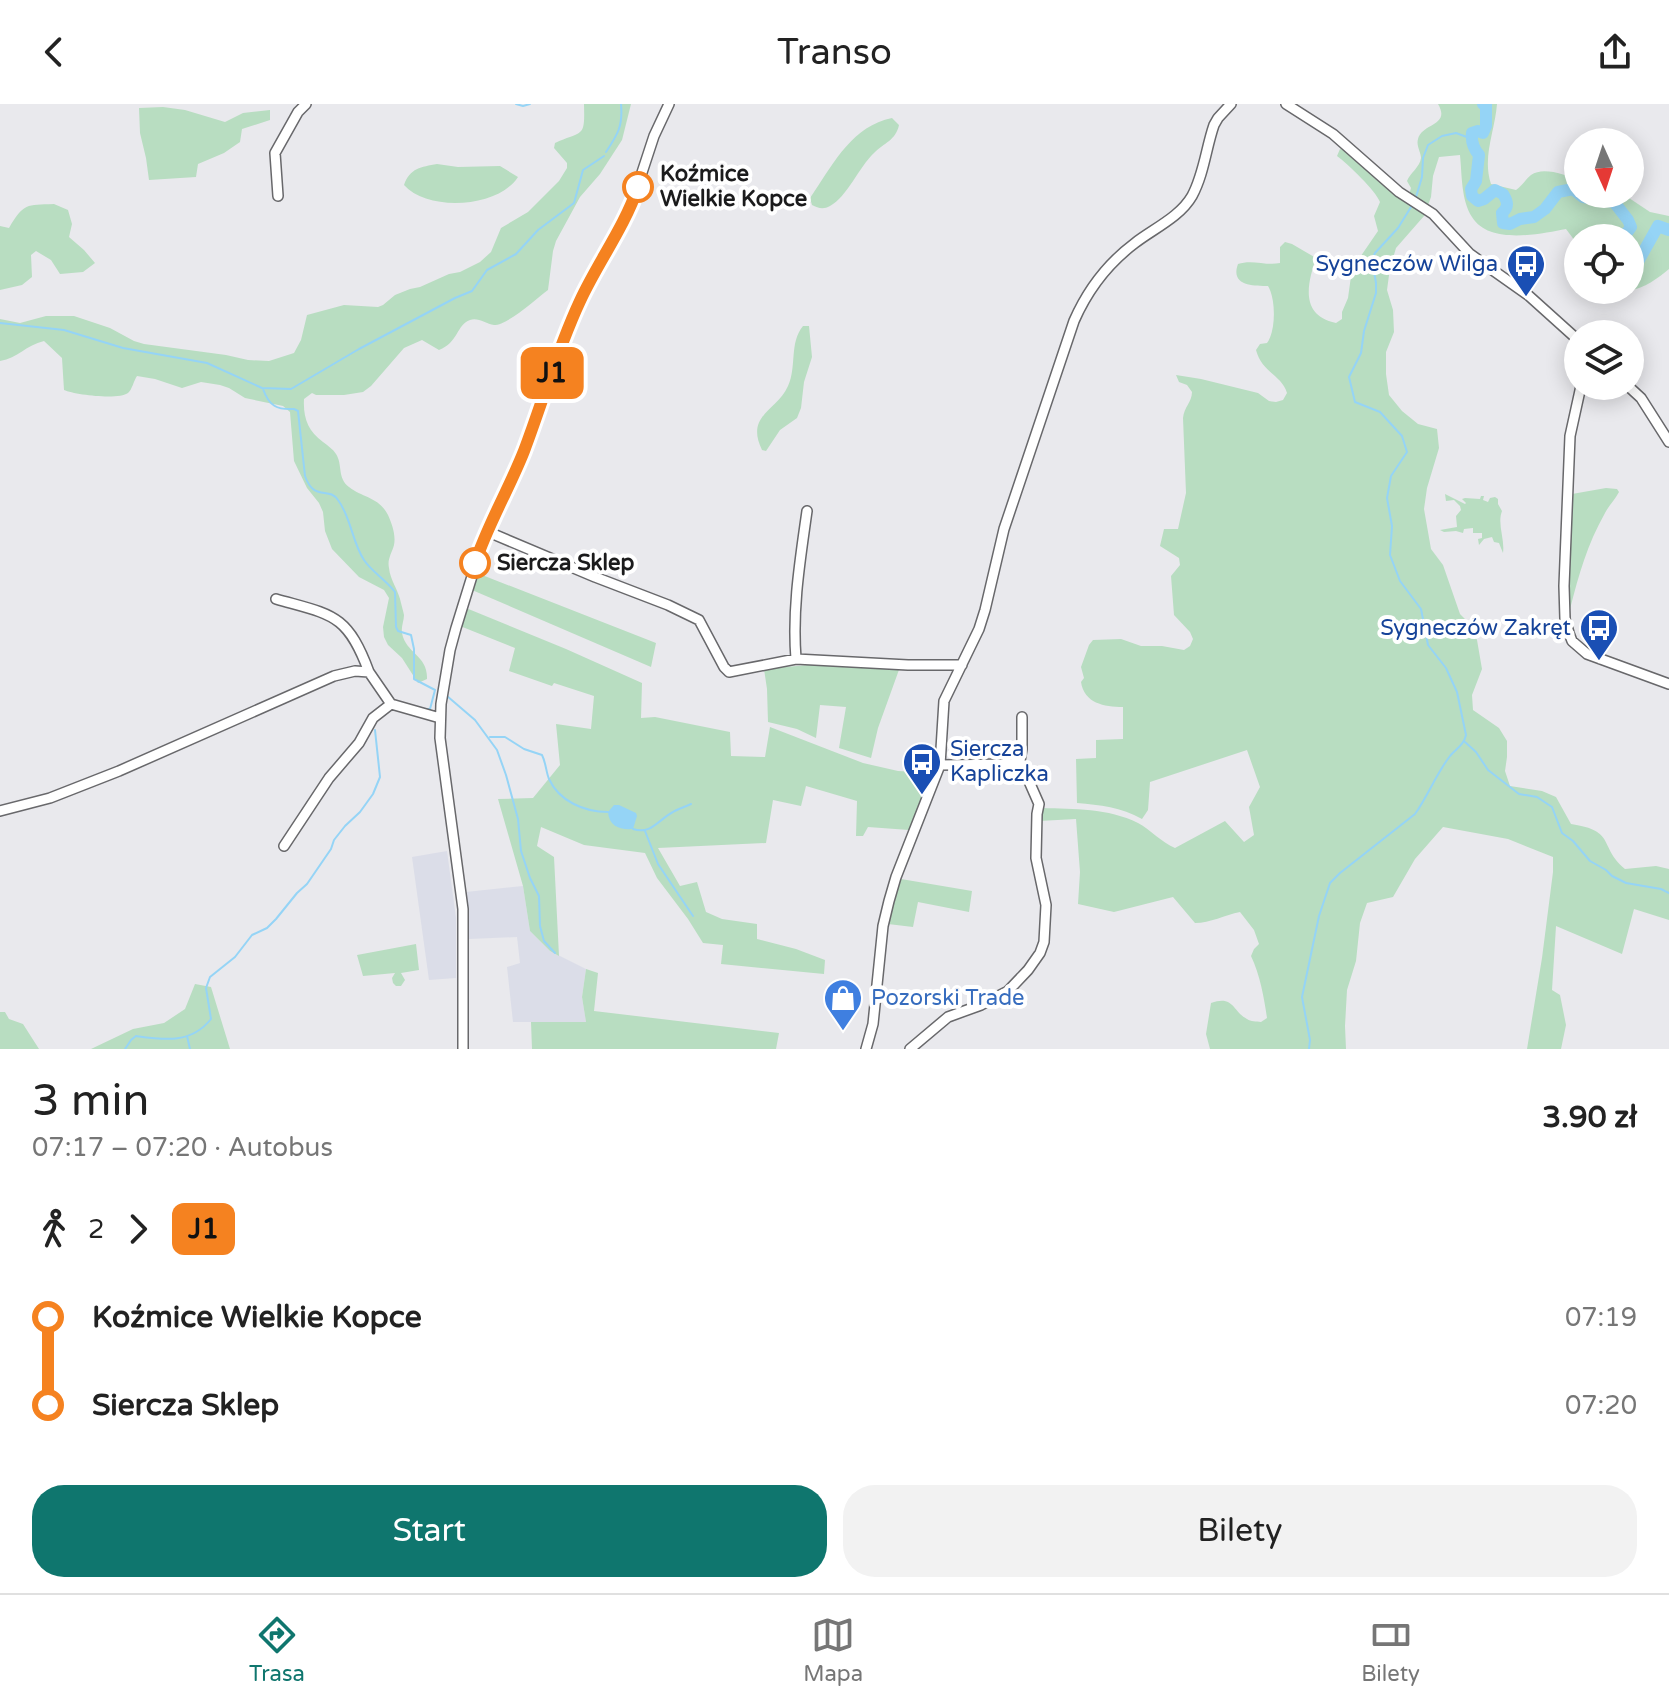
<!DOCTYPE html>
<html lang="pl">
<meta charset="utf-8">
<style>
:root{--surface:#fff;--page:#f2f2f2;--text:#222;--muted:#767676;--line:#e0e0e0;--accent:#0f766e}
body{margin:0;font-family:"Varela Round",sans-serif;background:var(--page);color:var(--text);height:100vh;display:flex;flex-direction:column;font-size:30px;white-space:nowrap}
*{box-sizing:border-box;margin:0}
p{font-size:26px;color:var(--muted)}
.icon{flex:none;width:44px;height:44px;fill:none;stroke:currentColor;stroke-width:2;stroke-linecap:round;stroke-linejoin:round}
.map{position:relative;height:945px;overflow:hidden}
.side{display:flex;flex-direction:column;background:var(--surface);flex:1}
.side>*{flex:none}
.badge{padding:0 16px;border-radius:12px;font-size:28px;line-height:52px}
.needle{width:52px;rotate:177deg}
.fabs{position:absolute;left:1564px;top:24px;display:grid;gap:16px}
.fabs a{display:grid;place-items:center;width:80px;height:80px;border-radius:50%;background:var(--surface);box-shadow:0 4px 20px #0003;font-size:40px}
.map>.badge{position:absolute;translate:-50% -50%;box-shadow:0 0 0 4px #fff}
.legs{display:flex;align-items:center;gap:12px;height:88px;padding:0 32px;font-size:26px}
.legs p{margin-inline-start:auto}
.head{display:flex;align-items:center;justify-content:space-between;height:136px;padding:0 32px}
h1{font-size:44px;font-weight:600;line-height:60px}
.button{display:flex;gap:16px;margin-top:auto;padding:16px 32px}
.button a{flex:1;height:92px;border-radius:32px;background:var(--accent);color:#fff;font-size:32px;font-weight:600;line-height:92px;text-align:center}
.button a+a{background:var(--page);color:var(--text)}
ul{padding:0 32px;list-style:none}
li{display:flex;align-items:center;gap:28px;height:88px;font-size:30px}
li i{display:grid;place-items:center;width:12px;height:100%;margin:0 10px;background:currentColor}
li i::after{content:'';width:20px;height:20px;margin:-10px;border:6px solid;border-radius:50%;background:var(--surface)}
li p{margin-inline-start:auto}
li:first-child i{background:linear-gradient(#0000 50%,currentColor 0)}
li:last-child i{background:linear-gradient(currentColor 50%,#0000 0)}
header{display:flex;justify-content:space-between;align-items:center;height:104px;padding:0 32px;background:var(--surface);font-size:36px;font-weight:600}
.menu{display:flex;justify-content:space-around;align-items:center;height:112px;border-top:2px solid var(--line);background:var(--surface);font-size:22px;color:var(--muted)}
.menu a{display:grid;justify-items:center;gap:4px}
.menu .selected{color:var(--accent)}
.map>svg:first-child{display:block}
.built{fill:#dbdde8}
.green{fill:#b8ddc1}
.water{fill:#95d4f6}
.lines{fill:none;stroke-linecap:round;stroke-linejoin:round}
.stream{stroke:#95d4f6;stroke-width:2}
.river{stroke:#95d4f6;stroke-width:12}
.minor-casing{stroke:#68686b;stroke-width:12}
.minor{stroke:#fff;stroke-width:9}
.line-1-casing{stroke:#fff;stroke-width:18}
.line-1{stroke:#f58220;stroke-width:12}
.stop-1-dot{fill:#fff;stroke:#f58220;stroke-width:4}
.labels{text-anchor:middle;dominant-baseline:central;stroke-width:8;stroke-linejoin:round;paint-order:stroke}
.stop-label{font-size:22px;font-weight:bold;fill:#1b1b1c;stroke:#fff;text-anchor:start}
.transit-label{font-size:22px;fill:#164399;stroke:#fff;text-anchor:end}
.shop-label{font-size:22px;fill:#366cbe;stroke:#fff;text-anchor:start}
</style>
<header><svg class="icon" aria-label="back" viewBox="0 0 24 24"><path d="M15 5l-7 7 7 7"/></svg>Transo<svg class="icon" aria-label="share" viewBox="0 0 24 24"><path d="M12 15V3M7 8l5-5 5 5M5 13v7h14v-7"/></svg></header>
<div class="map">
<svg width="1669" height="945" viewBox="0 0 1669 945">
<rect width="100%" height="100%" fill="#e9e9ed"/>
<path class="built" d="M447 747 456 814V874L429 876 412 753Z
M523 782 530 827 550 847 586 865 582 893 586 918H513L507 863 520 859 517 833 469 835 466 788Z"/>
<path class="green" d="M584 0H631L622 36 600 70 580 93 556 137 553 147 548 186C536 195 508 221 494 221 486 220 478 213 470 216 457 220 458 239 439 246L422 236 404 244 371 282 363 288 344 291H316L312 289 304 295C303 314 308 327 323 338 328 342 333 345 336 350 343 361 337 374 349 383 363 394 379 393 388 411 392 420 396 431 394 441 392 449 387 455 389 464 390 476 399 487 401 499 401 499 404 510 404 511 404 517 401 522 402 529 406 550 428 551 427 575L418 579 402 554 388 541 384 533 383 523 389 494 384 486 359 473 332 445 325 427 323 408 319 399 307 384 294 357 290 308 283 302 245 294 229 284 220 281 201 278 182 284 155 275 137 272C134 276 132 286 128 289 119 296 75 291 64 286L62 254 44 237C26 241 18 254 0 257V215L20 219 46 212H74L110 224 134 237 144 240 226 251 248 256 269 257 294 249 301 236 307 211 344 201 378 203 383 201 395 191 410 185 420 183 449 170 460 168 480 158 491 148 501 124 528 108 559 77 567 64V59L554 44 555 39C583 26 585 35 584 0Z
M1438 0H1497C1495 27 1482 53 1491 80L1516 86C1522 82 1525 76 1531 71 1543 62 1565 71 1578 75V90H1623L1650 108 1669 112V165C1658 174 1644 185 1630 186V134H1578V141L1566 125C1540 130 1489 141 1472 113 1461 96 1462 70 1460 51L1439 53 1433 72 1431 93 1424 112 1396 144 1390 164 1387 186 1393 206 1394 228 1386 248V270L1389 291 1402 307 1418 320 1437 325 1439 344 1427 384 1424 405 1431 445 1443 461 1460 510 1471 521 1477 536 1482 565 1472 591 1473 606 1499 624 1507 637V653L1505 667 1510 682 1542 687 1556 693 1571 720C1617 727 1598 742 1625 765L1656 762 1669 765V816L1634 805 1622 850 1556 822 1552 886 1560 891 1566 921 1561 945H1527L1542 854 1553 768V753L1508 735 1443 723 1415 755 1393 793 1367 799 1360 819 1356 857 1347 886 1345 922 1346 945H1210L1206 930 1211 899C1234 891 1232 907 1247 915 1251 918 1256 917 1261 918L1267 914C1264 893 1260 871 1251 852L1254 845 1259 840 1254 826 1240 808C1225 811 1210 819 1195 819L1173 793 1114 808 1078 800 1080 768 1076 715 1039 717 1042 704C1074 705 1108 704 1138 719 1151 726 1161 738 1175 744L1225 717 1244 738 1254 731 1249 703 1260 683 1247 646 1150 678 1148 706 1142 715C1121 703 1100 701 1077 699L1076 655 1096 654V636L1123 635V603C1104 603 1084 599 1081 578L1084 574 1081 563 1089 541 1093 536 1121 535 1141 542H1162L1184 546 1190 542 1193 535 1190 528 1174 511 1171 472 1180 461 1179 454 1160 442 1164 425H1178L1186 389 1183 314C1184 303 1192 298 1192 288L1187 281 1179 278 1176 271 1201 275 1258 289 1269 297 1276 298 1283 296 1287 289C1282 271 1262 269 1256 246L1260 240 1267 239C1276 227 1276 195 1268 182 1253 182 1230 182 1238 160 1252 155 1266 162 1280 159V143L1285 138 1292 140 1316 154C1307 181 1300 211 1336 219L1342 215V208L1348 194 1352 165 1378 127 1374 112 1380 98C1376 87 1348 60 1337 52L1340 45 1348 47 1409 91 1411 84 1407 77C1410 69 1420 63 1421 54 1421 48 1416 42 1418 35 1422 19 1451 22 1438 0Z
M163 3 185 6 225 18 243 9 270 6V16L242 25 240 38 224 49 198 60 196 73 149 76 146 54 140 29 139 4Z
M892 14 899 21C896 36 884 39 874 49 859 63 847 93 830 102 823 106 818 104 812 101L810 94 814 88C835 57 853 22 892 14Z
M437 60 458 63 500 62 518 73C498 104 428 108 404 81 410 64 421 63 437 60Z
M54 100 68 106 72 120 69 133 84 146 95 159 83 168 60 170 51 156 36 147 31 151 32 173 22 181 0 186V122L9 124C24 99 26 101 54 100Z
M803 222H809L812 253 804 278 801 304 797 314 780 326 766 347 762 346C745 311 777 307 788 282 797 263 789 239 803 222Z
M1606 384 1617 385 1619 388C1615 396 1609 401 1605 409 1587 441 1579 470 1570 505H1567L1572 390Z
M1445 390 1465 400 1466 399 1462 395 1465 394 1480 395 1481 392H1484L1483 396 1488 398 1490 394 1495 393 1498 395V400L1502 407C1497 420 1505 435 1503 449L1499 439 1494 438 1492 433 1484 435 1479 441 1478 435 1482 434V429H1473V424L1464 425 1463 429 1456 427 1444 428 1440 426 1457 423 1456 412 1461 406 1460 402 1454 396 1446 397Z
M477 469 656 539 651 563 472 486Z
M466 504 566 545 642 579 641 614 655 613 730 628 731 652 765 653 770 623 863 659 898 667 932 669 909 726 868 723 863 732H856L857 697 806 682 801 702 773 696 766 739 658 744 680 782 697 778 706 808 722 815 757 820V835L796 845 825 856 824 870 721 860 723 841 703 839 688 815 657 774 645 749 584 741 541 723 537 742 554 753 559 852 550 847 530 827 523 782 498 695 533 694 560 661 556 620 591 625 594 592 554 579 552 582 509 567 515 544 460 522Z
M808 561 900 563 878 624 871 654 839 644 846 603 820 601 816 634 797 625 768 618 767 585 764 565Z
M901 775 972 787 969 808 918 798 913 823 888 820Z
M416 840 419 866 401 869 405 876 401 882H396L393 879 392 874 395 869 363 872 357 851Z
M586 865 598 869 594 907 779 929 776 945H532L531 918H586L582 893Z
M195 880 211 883 230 945H91L133 925 164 919 185 905Z
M0 908H5L9 915 23 920 39 945H0Z"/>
<path class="water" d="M614 701H619L636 709 637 712 633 725C619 726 609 722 608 708Z"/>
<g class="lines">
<path class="stream" d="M516 0 523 2 530 0
M606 48C618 30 623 22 621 0
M1416 93 1422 73 1423 54 1428 41 1442 32 1456 29 1472 35
M0 219 64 226 123 244 207 259 262 284 291 285 359 245 455 194 472 187 487 166 516 150 538 126 574 99 583 66 604 52
M263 285C269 302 277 306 294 305L298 307 305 372C314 398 329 382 338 396 351 413 352 438 364 456 372 468 386 476 395 488L396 523 398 527 411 531 414 545V575L435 586 430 605H424
M447 592 475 616 497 646 506 671 518 715 521 747 530 774 539 792 540 822 544 837 555 849
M490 633H505L524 645 542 651C546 659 546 668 549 675 559 697 584 708 608 708
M1465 638 1476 648 1488 666 1519 690 1537 693 1552 703 1562 729 1573 737 1590 757 1606 766 1612 772 1626 779 1661 785 1669 789
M633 725C651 731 658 716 673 708 678 705 685 703 691 700
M645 727 658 760 693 812
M187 932 190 945
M125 945 131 936 136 932C165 936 191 940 211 915L206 884 210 873 235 853 252 831 267 824 276 815 297 789 307 780 331 745 334 736 345 722 360 708 373 690 380 673 375 626
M1309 945 1310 936 1302 893 1319 812 1330 779 1340 769 1415 710C1428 692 1436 670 1450 652 1456 645 1464 641 1466 631L1457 588 1446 564 1428 541 1421 505 1400 477 1390 451 1392 422 1387 394 1391 372 1407 348 1402 332 1380 308 1355 298 1349 273 1361 249 1364 227 1376 189V179L1372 156 1375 149 1398 124 1411 103"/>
<path class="river" d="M1483 0 1486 1V22L1483 29 1478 27 1472 29C1471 38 1473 44 1479 51L1476 77 1471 85 1472 92 1478 97 1484 95 1495 86 1503 90C1508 98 1509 103 1502 109L1503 119 1510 120 1520 115 1534 113 1545 105 1558 88 1573 85 1578 89
M1579 90 1583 93 1614 98 1628 116 1631 123 1623 134
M1630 172 1658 122 1669 126"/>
<g class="minor-casing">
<path id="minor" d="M1286 0 1333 30 1399 88 1433 110 1470 150 1528 191 1578 236
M278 92 275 49 298 8 306 0
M1581 282 1570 332 1564 482 1565 515 1569 529 1572 537 1587 550 1669 580
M1628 282 1641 294 1669 338
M486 427 595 473 668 501 699 516 724 563 729 568 796 555 908 561H962
M276 495C332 511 347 509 369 568
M796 555C792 505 800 457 807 407
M1020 657 1022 645V613
M0 707 50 694 119 667 334 572 355 567 369 568 391 600 440 614
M284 742 329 674 359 639 373 614 391 600
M463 945V805L440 634 441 600 450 546 456 524 486 427 523 351 579 198 616 133 631 102 654 32 669 0
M866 945 873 920 883 822 889 797 896 773 940 661 944 597 979 525 985 506 1004 425 1074 217C1088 185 1107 160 1135 139 1153 125 1180 113 1192 92 1204 70 1206 44 1214 21L1218 14 1231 0
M910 945 948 913 981 901 1008 887 1028 866 1040 849 1044 838 1046 801 1036 754 1037 710 1039 700 1020 657 1011 660 940 661"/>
</g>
<use href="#minor" class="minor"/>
</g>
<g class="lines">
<g class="line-1-casing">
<path id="line-1" d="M475 459C488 420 509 385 524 347 543 297 557 246 580 197 598 158 624 124 638 83"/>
</g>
<use href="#line-1" class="line-1"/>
</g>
<defs>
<g id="bus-pin" transform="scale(2)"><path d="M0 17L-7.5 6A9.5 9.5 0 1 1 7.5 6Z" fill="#1a4fb4" stroke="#fff"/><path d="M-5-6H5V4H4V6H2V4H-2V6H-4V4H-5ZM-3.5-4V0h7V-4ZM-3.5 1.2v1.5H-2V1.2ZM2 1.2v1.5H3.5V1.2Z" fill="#fff"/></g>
<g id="shop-pin" transform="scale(2)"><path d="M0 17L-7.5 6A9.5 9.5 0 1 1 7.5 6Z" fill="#3f7fe0" stroke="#fff"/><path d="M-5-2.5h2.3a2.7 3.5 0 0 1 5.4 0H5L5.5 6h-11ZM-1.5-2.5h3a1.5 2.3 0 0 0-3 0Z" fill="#fff"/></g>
</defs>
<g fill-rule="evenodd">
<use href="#bus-pin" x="1526" y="160"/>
<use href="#bus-pin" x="1599" y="524"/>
<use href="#bus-pin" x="922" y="658"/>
<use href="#shop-pin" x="843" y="894"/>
</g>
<g class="stop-1-dot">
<circle cx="638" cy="83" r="14"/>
<circle cx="475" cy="459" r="14"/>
</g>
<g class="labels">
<g class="stop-label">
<text x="660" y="70">Koźmice<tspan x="660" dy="25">Wielkie Kopce</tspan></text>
<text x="497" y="459">Siercza Sklep</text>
</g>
<g class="transit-label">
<text x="1498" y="160">Sygneczów Wilga</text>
<text x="1571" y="524">Sygneczów Zakręt</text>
<text x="950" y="645" text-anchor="start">Siercza<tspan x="950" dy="25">Kapliczka</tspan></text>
</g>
<g class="shop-label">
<text x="871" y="894">Pozorski Trade</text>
</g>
</g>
</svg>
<div class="fabs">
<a><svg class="needle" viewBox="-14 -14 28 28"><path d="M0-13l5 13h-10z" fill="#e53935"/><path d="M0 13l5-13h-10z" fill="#767676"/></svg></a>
<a><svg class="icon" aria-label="locate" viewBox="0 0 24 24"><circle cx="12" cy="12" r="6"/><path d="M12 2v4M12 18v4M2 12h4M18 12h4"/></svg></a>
<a><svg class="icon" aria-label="layers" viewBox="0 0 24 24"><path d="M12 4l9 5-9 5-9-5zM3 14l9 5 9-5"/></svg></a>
</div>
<b class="badge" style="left:552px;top:269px;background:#f58220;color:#111">J1</b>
</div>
<section class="side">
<div class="head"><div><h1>3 min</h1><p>07:17 – 07:20 · Autobus</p></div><b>3.90 zł</b></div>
<div class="legs"><svg class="icon" aria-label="walk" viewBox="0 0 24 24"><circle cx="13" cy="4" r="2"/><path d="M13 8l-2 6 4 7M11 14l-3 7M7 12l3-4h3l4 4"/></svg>2<svg class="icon" aria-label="forward" viewBox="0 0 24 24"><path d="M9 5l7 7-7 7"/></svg><b class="badge" style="background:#f58220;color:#111">J1</b></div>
<ul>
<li><i style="color:#f58220"></i><b>Koźmice Wielkie Kopce</b><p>07:19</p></li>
<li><i style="color:#f58220"></i><b>Siercza Sklep</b><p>07:20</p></li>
</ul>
<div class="button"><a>Start</a><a>Bilety</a></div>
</section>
<nav class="menu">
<a class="selected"><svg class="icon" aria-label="directions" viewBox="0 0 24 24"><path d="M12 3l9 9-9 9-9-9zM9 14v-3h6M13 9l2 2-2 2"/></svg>Trasa</a>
<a><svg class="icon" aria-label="map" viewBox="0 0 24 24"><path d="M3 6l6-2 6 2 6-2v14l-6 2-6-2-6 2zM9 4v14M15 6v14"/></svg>Mapa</a>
<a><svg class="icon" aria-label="tickets" viewBox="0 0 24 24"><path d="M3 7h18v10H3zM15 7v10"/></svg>Bilety</a>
</nav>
